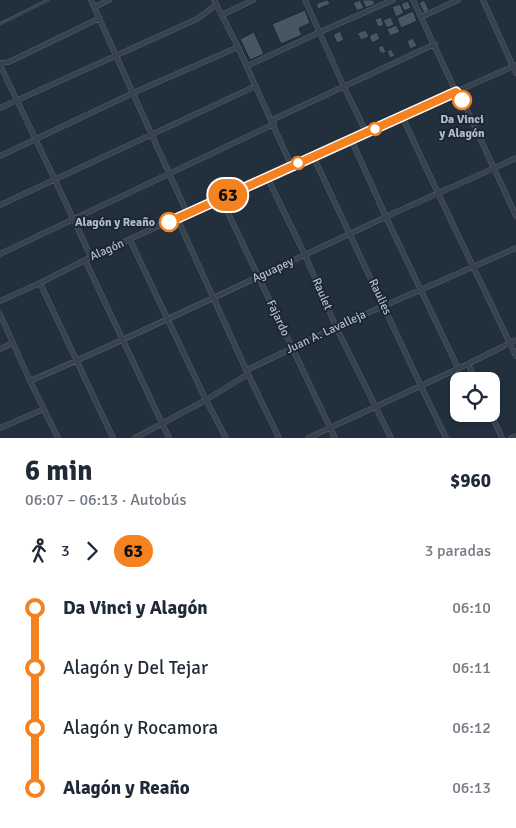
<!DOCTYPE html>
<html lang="es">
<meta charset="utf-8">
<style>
:root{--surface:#fff;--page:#f2f2f3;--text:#1f2937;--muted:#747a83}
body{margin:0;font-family:Signika,sans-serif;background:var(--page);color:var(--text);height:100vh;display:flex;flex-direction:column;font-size:19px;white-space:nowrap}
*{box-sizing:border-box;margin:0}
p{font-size:16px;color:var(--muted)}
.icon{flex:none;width:28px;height:28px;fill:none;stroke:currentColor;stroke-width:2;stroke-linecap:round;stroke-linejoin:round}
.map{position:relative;height:438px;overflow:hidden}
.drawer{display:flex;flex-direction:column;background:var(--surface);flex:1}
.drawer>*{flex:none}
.badge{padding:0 10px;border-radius:16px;font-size:18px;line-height:32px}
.tools{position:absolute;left:450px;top:372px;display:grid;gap:10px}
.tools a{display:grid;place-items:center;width:50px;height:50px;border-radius:10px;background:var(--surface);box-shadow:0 1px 4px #0004;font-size:25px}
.map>.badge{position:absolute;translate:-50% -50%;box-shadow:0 0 0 2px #fff}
.legs{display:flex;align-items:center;gap:8px;height:55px;padding:0 25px;font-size:16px}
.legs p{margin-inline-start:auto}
.headline{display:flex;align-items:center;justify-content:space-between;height:85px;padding:0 25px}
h1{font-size:28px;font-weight:700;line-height:38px}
ul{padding:0 25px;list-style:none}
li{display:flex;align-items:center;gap:18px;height:60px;font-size:19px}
li i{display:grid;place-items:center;width:8px;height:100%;margin:0 6px;background:currentColor}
li i::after{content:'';width:12px;height:12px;margin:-6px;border:4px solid;border-radius:50%;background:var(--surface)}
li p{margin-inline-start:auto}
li:first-child i{background:linear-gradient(#0000 50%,currentColor 0)}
li:last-child i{background:linear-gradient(currentColor 50%,#0000 0)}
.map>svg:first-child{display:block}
.building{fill:#465663;stroke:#1d2934}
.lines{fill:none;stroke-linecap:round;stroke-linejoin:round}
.service-casing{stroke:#54606b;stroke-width:3}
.minor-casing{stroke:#54606b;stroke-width:5.5}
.service{stroke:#36424d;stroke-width:2}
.minor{stroke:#36424d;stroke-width:4.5}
.line-1-casing{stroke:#fff;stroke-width:11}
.line-1{stroke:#f58220;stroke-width:8}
.stop-1-dot{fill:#fff;stroke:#f58220;stroke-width:2.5}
.labels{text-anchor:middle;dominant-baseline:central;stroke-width:4;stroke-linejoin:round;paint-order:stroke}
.stop-label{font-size:12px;font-weight:bold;fill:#b2bdc8;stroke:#1b2732}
.street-label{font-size:12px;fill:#b2bdc8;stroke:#1b2732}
</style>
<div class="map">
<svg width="516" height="438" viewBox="0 0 516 438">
<rect width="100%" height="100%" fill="#22303d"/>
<path class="building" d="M326 0H328L330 4 318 9 316 4Z
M360 0 364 8 357 11 353 3Z
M362 0H373L375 4 366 8Z
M424 0 429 10 424 13 419 3Z
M408 1 411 8 404 11 401 4Z
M400 4 404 13 396 17 392 7Z
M305 10 310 23 299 28 302 35 281 44 272 24Z
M413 11 417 21 401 28 397 18Z
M381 17 384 25 378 27 375 19Z
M391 17 394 25 387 28 383 20Z
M396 25 400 32 390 36 387 29Z
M366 30 369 37 361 40 357 33Z
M340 31 344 40 337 43 333 35Z
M254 32 264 54 250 60 240 39Z
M377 32 380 39 372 43 369 36Z
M413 38 417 46 410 49 407 41Z
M383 45 386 52 383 54 382 52 380 53 378 47Z
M391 49 395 56 390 58 387 51Z"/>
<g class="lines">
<g class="service-casing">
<path id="service" d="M0 24 48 0"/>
</g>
<g class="minor-casing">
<path id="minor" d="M91 0 187 213
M214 0 238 47 291 165
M305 0 344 87 366 132
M413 0 456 92 462 99 516 216
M483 0 516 73
M95 7 109 0
M222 15 253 0
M421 17 458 0
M0 63 9 62 100 18
M0 65 55 180 91 257
M247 66 320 32 393 0
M0 108 197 19 216 5
M402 116C439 197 478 276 516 356
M272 120 435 44
M351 139 386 217 458 368
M0 156 133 93 238 47
M313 156 421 386 446 438
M267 177 305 255 336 327 391 438
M221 198 335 438
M0 205 256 86
M177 218 248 374 279 438
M130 240 206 400 226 438
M0 254 274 124
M85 260 169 438
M40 283 113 438
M0 301 40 283 91 257 291 165 516 65
M0 314 30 381 58 438
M0 349 13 343
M468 364 476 381
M247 370 336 327 516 248
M30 381C151 329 269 271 388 216 431 196 474 178 516 158
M491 414 502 438
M0 428 44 409
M135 438 206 400 248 374
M308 438 468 364 516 340
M511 438 516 436"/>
</g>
<use href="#service" class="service"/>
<use href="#minor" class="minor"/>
</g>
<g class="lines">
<g class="line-1-casing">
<path id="line-1" d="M169 222 447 96 456 92 462 100"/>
</g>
<use href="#line-1" class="line-1"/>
</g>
<g class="stop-1-dot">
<circle cx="462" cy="100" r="9"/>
<circle cx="375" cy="129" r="6"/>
<circle cx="298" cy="163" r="6"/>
<circle cx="169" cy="222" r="9"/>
</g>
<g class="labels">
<g class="stop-label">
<text x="462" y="119">Da Vinci<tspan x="462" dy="14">y Alagón</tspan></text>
<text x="155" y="222" text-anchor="end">Alagón y Reaño</text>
</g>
<g class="street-label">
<text transform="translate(107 250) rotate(-24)">Alagón</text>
<text transform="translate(273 270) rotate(-25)">Aguapey</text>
<text transform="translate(322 294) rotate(67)">Raulet</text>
<text transform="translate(380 297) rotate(65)">Raulies</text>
<text transform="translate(278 318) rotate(65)">Fajardo</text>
<text transform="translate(326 332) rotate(-25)">Juan A. Lavalleja</text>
</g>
</g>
</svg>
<div class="tools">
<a><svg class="icon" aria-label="locate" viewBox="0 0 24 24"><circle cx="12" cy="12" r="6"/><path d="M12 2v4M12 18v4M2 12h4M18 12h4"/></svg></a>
</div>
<b class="badge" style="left:228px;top:195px;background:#f58220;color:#111">63</b>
</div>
<section class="drawer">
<div class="headline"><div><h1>6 min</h1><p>06:07 – 06:13 · Autobús</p></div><b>$960</b></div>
<div class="legs"><svg class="icon" aria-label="walk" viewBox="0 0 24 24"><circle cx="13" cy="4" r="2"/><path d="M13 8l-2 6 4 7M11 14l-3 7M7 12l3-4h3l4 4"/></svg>3<svg class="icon" aria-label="forward" viewBox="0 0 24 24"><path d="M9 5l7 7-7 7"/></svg><b class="badge" style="background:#f58220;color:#111">63</b><p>3 paradas</p></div>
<ul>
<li><i style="color:#f58220"></i><b>Da Vinci y Alagón</b><p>06:10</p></li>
<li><i style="color:#f58220"></i><span>Alagón y Del Tejar</span><p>06:11</p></li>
<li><i style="color:#f58220"></i><span>Alagón y Rocamora</span><p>06:12</p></li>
<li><i style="color:#f58220"></i><b>Alagón y Reaño</b><p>06:13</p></li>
</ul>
</section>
